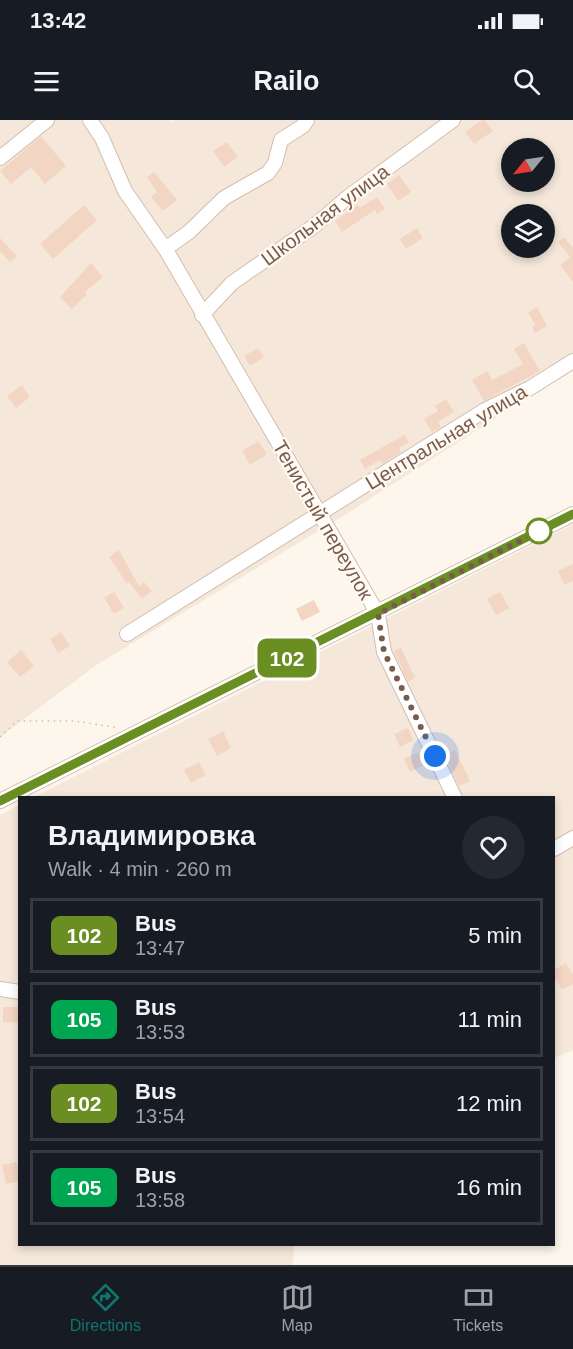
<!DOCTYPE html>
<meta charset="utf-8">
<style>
:root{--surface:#171b24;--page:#242831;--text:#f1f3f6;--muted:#9ea1a6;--line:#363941;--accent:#0f766e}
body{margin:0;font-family:Helvetica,sans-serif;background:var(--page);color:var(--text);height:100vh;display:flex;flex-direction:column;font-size:22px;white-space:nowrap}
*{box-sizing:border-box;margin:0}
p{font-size:20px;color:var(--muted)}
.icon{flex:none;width:33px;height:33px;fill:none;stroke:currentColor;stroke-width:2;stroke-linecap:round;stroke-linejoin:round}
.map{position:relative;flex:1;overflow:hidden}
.panel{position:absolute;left:18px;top:676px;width:537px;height:450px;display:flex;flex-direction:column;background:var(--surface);border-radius:0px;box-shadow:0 3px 9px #0003}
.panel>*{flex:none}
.badge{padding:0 12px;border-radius:9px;font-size:21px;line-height:39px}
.needle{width:39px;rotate:240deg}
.fabs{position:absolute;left:501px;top:18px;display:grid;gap:12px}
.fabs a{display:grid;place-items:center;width:54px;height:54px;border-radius:50%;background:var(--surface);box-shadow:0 3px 9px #0003;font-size:30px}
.you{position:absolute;width:30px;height:30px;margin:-15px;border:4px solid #fff;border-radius:50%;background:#1a73e8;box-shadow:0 0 0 9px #1a73e833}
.map>.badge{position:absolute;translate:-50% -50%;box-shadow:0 0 0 3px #fff}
.round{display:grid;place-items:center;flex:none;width:63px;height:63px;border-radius:32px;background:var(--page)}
.overview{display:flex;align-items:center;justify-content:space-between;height:102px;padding:0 30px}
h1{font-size:28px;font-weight:700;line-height:45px}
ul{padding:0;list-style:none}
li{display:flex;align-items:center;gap:18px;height:75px;margin:0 12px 9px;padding:0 18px;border:3px solid var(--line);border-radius:0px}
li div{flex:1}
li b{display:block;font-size:22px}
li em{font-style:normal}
li .badge{min-width:66px;font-weight:700;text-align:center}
.status{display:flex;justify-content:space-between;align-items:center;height:42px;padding:0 30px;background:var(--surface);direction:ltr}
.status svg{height:16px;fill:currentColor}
header{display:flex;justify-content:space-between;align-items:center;height:78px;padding:0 30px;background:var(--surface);font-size:27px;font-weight:700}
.menu{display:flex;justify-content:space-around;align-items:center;height:84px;border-top:2px solid var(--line);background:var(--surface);font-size:16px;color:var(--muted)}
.menu a{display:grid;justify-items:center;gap:3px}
.menu .on{color:var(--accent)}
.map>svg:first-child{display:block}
.residential{fill:#f5e8da;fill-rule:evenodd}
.building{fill:#f3d5c3}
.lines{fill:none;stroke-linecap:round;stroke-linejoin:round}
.minor-casing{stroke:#d1beb0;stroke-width:16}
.path{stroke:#d9b8a5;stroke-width:1.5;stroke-dasharray:1.5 4.5;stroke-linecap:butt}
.minor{stroke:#fff;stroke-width:14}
.line-casing{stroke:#fff;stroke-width:14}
.line{stroke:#6b8e23;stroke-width:9}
.walk{stroke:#7a5c4d;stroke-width:6;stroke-dasharray:0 10.8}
.stop-dot{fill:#fff;stroke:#6b8e23;stroke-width:3}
.labels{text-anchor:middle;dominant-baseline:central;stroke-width:4.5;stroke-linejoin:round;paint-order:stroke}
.street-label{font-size:20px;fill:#7a5c4d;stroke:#fffaf3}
</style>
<div class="status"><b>13:42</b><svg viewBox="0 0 49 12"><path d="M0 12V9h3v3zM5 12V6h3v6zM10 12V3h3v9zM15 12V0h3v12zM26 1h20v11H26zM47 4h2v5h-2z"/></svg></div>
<header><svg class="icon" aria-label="menu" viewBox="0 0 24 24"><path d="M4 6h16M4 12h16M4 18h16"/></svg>Railo<svg class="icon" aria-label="search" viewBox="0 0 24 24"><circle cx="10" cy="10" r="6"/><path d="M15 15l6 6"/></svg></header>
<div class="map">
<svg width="573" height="1145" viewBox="0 0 573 1145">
<rect width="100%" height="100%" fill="#fdf6ec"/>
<path class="residential" d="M0 0H171L173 2 175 0H573V239L513 287 348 393 98 544 0 617ZM512 28H544V62H512ZM512 94H544V128H512Z
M573 404V930L554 938V678H32Z
M19 685 20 1125H294L293 1145H0V695Z"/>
<path class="building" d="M482 0H485L493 11 474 24 465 12Z
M41 16 66 46 45 64 31 47 11 64 0 51Z
M227 22 238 37 224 47 213 31Z
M154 52 177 80 163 91 151 77 157 72 147 57Z
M399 55 411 72 398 81 387 64Z
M377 77 385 89 377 94 375 90 342 112 335 101 358 85 360 88Z
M84 85 97 100 53 139 40 124Z
M417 108 423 118 406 129 400 119Z
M564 117 573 128V162L560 145 570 137 558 122Z
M0 118 17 136 10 142 0 131Z
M91 143 103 157 85 172 87 174 72 189 60 177Z
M537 187 547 206 535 213 532 207 535 204 528 193Z
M524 223 540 251 484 281 472 260 487 251 492 260 523 244 514 229Z
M258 228 264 237 250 246 244 236Z
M22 265 30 277 16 288 7 276Z
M446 279 454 292 438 302 441 307 432 312 424 299 438 291 435 286Z
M404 315 409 322 399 328 401 332 382 344 380 340 365 349 360 340Z
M258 321 267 334 250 345 242 331Z
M119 430 139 466 144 462 152 471 142 479 129 462 127 464 109 437Z
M573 444V461L564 465 558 451Z
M114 472 124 488 114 494 104 478Z
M500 472 509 488 496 495 487 479Z
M314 480 320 492 302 501 296 489Z
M61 512 70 526 58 533 50 519Z
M401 528 415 558 408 562 394 531Z
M21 530 34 546 20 557 7 542Z
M408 608 413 620 400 627 394 614Z
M223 611 231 628 217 636 208 619Z
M455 630 470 661 459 666 444 635Z
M418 632 424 645 410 652 404 639Z
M199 642 206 655 191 663 184 650Z
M566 843 573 855V864L562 870 554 856V850Z
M3 887H20V903L3 902Z
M17 1042 20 1061 6 1064 2 1045Z"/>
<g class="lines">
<g class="minor-casing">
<path id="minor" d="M90 0 102 18 125 71 166 130 378 494 384 532 455 678
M0 38 47 0
M165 129 189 112 224 78 268 53 275 43 281 20 303 6 307 0
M202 195 232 163 314 106 348 77 453 0
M127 514 485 290 530 268 573 241
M0 681 573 394
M554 729 573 718
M0 869 20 872"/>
</g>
<path class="path" d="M0 617 17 601H75L119 608"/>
<use href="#minor" class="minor"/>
</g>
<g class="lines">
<g class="line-casing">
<path id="line" d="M0 681 573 394"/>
</g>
<use href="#line" class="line"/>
<path class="walk" d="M435 636 384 532 378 494 539 411"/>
</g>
<circle class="stop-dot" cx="539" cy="411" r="12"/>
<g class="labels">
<g class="street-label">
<text transform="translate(325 95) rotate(-37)">Школьная улица</text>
<text transform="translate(446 317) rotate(-31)">Центральная улица</text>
<text transform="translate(323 400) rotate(60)">Тенистый переулок</text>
</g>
</g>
</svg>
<div class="fabs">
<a><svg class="needle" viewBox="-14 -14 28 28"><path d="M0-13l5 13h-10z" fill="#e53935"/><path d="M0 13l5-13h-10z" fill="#9ea1a6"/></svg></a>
<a><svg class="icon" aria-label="layers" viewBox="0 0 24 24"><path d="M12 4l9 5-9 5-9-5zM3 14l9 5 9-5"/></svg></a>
</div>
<div class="you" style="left:435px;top:636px"></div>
<b class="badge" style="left:287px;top:538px;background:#6b8e23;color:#fff">102</b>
<section class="panel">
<div class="overview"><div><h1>Владимировка</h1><p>Walk · 4 min · 260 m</p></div><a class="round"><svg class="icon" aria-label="heart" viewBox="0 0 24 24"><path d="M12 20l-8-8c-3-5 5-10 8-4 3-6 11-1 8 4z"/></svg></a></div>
<ul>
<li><span class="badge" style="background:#6b8e23;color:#fff">102</span><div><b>Bus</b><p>13:47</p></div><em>5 min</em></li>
<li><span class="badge" style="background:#00a651;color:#fff">105</span><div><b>Bus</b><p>13:53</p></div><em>11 min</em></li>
<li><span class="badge" style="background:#6b8e23;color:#fff">102</span><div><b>Bus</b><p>13:54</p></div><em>12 min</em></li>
<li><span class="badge" style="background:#00a651;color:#fff">105</span><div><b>Bus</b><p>13:58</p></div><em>16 min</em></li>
</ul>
</section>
</div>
<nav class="menu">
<a class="on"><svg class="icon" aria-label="directions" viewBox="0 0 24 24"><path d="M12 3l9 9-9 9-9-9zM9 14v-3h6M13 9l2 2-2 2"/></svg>Directions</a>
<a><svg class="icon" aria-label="map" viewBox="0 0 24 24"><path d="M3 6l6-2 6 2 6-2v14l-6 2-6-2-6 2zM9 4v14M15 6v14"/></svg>Map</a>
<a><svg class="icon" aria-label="tickets" viewBox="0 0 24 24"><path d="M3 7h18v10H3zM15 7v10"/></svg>Tickets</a>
</nav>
